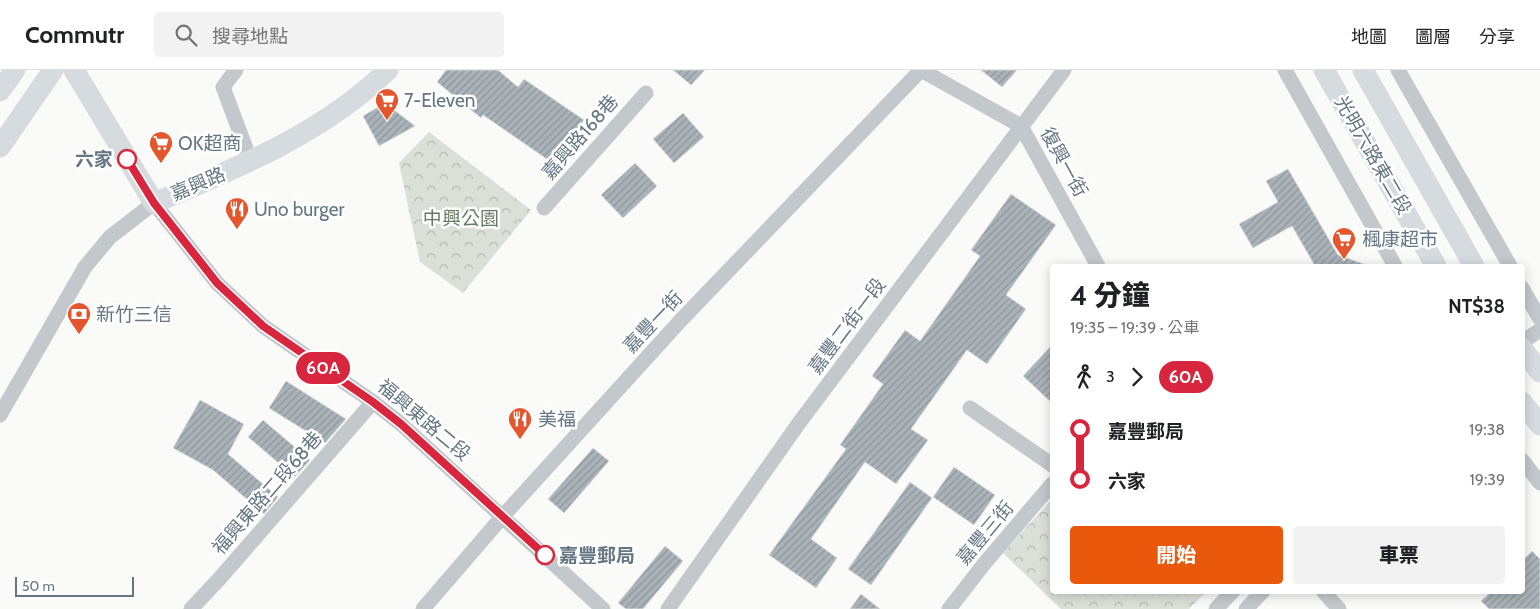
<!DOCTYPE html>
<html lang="zh-TW">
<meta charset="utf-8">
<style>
:root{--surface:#fff;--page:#f2f2f2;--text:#202124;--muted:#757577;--line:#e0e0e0;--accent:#ea580c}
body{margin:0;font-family:Cabin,"Noto Sans TC",sans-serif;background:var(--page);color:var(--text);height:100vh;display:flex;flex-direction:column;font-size:19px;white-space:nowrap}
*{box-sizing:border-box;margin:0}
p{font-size:16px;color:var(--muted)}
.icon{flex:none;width:28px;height:28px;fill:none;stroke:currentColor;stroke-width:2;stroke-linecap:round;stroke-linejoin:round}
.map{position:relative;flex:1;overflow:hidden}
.panel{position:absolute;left:1050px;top:194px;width:475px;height:330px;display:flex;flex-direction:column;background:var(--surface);border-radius:5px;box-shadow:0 2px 12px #0003}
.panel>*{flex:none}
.badge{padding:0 10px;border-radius:16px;font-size:18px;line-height:32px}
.scale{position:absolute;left:15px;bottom:12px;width:119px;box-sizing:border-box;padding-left:5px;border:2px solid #657683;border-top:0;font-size:14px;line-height:18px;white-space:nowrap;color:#657683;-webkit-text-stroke:4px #fff;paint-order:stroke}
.map>.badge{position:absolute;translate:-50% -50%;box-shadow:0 0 0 2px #fff}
.legs{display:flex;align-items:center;gap:8px;height:55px;padding:0 20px;font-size:16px}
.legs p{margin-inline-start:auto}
.summary{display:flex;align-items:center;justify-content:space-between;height:85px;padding:0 20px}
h1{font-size:28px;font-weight:800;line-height:38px}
.button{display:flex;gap:10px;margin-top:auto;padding:10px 20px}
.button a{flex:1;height:58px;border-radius:5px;background:var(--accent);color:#fff;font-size:20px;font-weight:800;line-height:58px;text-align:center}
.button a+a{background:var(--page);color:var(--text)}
ul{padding:0 20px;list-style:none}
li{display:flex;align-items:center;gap:18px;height:50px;font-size:19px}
li i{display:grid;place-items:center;width:8px;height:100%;margin:0 6px;background:currentColor}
li i::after{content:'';width:12px;height:12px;margin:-6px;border:4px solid;border-radius:50%;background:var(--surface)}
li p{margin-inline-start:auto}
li:first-child i{background:linear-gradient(#0000 50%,currentColor 0)}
li:last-child i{background:linear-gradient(currentColor 50%,#0000 0)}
header{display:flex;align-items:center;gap:30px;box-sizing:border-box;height:70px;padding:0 25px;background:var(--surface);border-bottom:1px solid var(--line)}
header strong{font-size:24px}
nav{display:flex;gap:28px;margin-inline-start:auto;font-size:18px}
.search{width:350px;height:45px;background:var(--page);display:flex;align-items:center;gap:12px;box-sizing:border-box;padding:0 18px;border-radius:5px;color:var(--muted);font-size:19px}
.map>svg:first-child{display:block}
.park{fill:url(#park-crowns)}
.building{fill:url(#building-hatch);stroke:#dcdcda}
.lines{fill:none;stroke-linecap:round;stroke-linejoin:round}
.street{stroke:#c3c8cc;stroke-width:15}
.secondary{stroke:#d6dbdf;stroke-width:21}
.line-1-casing{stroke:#fff;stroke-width:11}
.line-1{stroke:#d7263d;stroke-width:8}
.stop-1-dot{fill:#fff;stroke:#d7263d;stroke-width:2.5}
.labels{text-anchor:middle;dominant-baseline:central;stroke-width:5;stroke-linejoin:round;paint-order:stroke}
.poi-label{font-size:19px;fill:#657683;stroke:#fff;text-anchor:start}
.street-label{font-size:19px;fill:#657683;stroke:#fff}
.stop-label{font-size:19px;font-weight:bold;fill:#657683;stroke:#fff;text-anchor:end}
.park-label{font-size:19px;fill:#687a64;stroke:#fff}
</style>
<header>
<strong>Commutr</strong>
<div class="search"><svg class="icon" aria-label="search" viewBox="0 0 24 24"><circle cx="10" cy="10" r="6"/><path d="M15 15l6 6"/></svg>搜尋地點</div>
<nav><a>地圖</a><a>圖層</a><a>分享</a></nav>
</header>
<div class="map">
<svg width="1540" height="539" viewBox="0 0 1540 539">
<defs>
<pattern id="park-crowns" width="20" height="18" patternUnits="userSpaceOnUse" patternTransform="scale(1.25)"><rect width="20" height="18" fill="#dadfd7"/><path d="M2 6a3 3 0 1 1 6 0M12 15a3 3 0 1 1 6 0" fill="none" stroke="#b4b9b4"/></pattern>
<pattern id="building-hatch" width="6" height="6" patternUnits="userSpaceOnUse" patternTransform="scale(1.25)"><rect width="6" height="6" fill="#aab3b9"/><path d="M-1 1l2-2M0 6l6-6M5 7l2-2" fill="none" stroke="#8e969c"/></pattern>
</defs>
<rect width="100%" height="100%" fill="#fafaf8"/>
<path class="park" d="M429 62 531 140 463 223 420 192 399 93Z
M1052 429V521H1207L1189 539H1061L1003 483Z"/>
<path class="building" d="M446 0H498L518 17 524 9 584 50 554 94 483 45 481 48 437 12Z
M673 0H705L691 15Z
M981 0H1017L1002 17Z
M385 33 415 56 379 76 363 46Z
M683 43 704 67 674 93 653 69Z
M635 93 657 116 623 148 601 125Z
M1288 99 1338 185 1364 194V196H1315L1292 156 1253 178 1239 154 1278 132 1266 111Z
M1011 124 1056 155 1006 225 1026 239 987 294 967 280 911 359 928 370 896 414 865 392 811 469 837 488 816 518 769 485 846 379 840 375 883 314 872 306 905 260 920 271 980 186 971 180Z
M1052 275V333L1023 306Z
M286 311 346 349 325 373 269 338Z
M200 330 244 354 228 384 278 427 264 444 213 400 173 378Z
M263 350 310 390 295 407 248 367Z
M593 378 609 391 564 443 548 429Z
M954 397 995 425 974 455 933 427Z
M910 412 932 428 871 515 848 499Z
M665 476 683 491 643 539H626L618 533Z
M1532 481 1540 489V539H1489L1481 531 1492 521H1522V491Z
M861 524 880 539H850Z"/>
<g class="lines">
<path class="street" d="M236 0 223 17 251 92
M1285 0 1395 196
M1398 0 1510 196
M544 138 646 23
M1522 218 1540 249
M1522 272 1540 260
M970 338 1052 395
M0 345 85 197 110 167 154 133 217 213 263 256 373 332 401 354 603 539
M1522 390 1540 413
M1323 521 1339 539
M191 539 221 507 373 332
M423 539 503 446 681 250 921 0 1021 56 1098 196
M668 539 799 353 1064 0
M949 539 984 494 1052 414
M1216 539 1233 521
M1246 539 1263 521"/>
<path class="secondary" d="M74 0 154 133C237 98 322 64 388 0
M1324 0 1436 196
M1363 0 1474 196
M0 21 15 0
M0 77 53 0
M1522 278 1540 302
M1522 332 1540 355"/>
</g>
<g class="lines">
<g class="line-1-casing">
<path id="line-1" d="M127 89 154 133 217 213 263 256 373 332 401 354 545 485"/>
</g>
<use href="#line-1" class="line-1"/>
</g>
<defs>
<g id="supermarket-pin" transform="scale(1.25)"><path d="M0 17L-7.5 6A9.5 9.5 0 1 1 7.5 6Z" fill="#e4572e" stroke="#fff"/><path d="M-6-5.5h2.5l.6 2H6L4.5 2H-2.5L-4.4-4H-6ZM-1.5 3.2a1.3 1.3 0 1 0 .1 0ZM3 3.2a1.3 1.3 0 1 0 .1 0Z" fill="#fff"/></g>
<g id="restaurant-pin" transform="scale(1.25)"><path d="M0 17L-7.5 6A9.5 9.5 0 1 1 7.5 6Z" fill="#e4572e" stroke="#fff"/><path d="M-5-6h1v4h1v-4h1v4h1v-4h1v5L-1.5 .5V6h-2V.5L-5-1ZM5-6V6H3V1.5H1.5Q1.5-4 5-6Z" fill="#fff"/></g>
<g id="bank-pin" transform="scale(1.25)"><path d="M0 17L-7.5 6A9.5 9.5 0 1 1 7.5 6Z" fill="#e4572e" stroke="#fff"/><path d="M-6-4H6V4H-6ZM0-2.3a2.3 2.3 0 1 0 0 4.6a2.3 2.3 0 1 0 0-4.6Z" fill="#fff"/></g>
</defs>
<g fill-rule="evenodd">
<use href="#supermarket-pin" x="387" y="30"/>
<use href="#supermarket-pin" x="161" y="73"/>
<use href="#restaurant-pin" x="237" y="139"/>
<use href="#supermarket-pin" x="1344" y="169"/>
<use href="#bank-pin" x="79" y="244"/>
<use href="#restaurant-pin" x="520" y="349"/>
</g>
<g class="stop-1-dot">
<circle cx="127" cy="89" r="9"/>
<circle cx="545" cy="485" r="9"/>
</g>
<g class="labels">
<g class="poi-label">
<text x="404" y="30">7-Eleven</text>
<text x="178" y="73">OK超商</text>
<text x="254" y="139">Uno burger</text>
<text x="1362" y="169">楓康超市</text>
<text x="96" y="244">新竹三信</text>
<text x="538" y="349">美福</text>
</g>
<g class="street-label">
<text transform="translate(580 67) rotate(-49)">嘉興路168巷</text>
<text transform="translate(1373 85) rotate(60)">光明六路東二段</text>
<text transform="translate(1064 92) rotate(61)">復興一街</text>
<text transform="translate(198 114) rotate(-23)">嘉興路</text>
<text transform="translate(653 252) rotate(-47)">嘉豐一街</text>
<text transform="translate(847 256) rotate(-53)">嘉豐二街一段</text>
<text transform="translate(424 350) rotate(40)">福興東路二段</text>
<text transform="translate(267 423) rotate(-49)">福興東路二段68巷</text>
<text transform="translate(985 463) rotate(-50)">嘉豐三街</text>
</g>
<g class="stop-label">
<text x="113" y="89">六家</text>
<text x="559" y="485" text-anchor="start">嘉豐郵局</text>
</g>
<g class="park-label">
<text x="461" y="148">中興公園</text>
</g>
</g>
</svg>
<div class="scale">50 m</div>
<b class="badge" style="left:323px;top:298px;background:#d7263d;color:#fff">60A</b>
<section class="panel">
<div class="summary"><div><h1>4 分鐘</h1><p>19:35 – 19:39 · 公車</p></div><b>NT$38</b></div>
<div class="legs"><svg class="icon" aria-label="walk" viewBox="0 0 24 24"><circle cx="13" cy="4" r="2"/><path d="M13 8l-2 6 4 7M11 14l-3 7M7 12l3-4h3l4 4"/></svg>3<svg class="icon" aria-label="forward" viewBox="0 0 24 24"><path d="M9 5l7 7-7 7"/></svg><b class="badge" style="background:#d7263d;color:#fff">60A</b></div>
<ul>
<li><i style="color:#d7263d"></i><b>嘉豐郵局</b><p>19:38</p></li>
<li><i style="color:#d7263d"></i><b>六家</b><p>19:39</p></li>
</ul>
<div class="button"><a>開始</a><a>車票</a></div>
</section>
</div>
